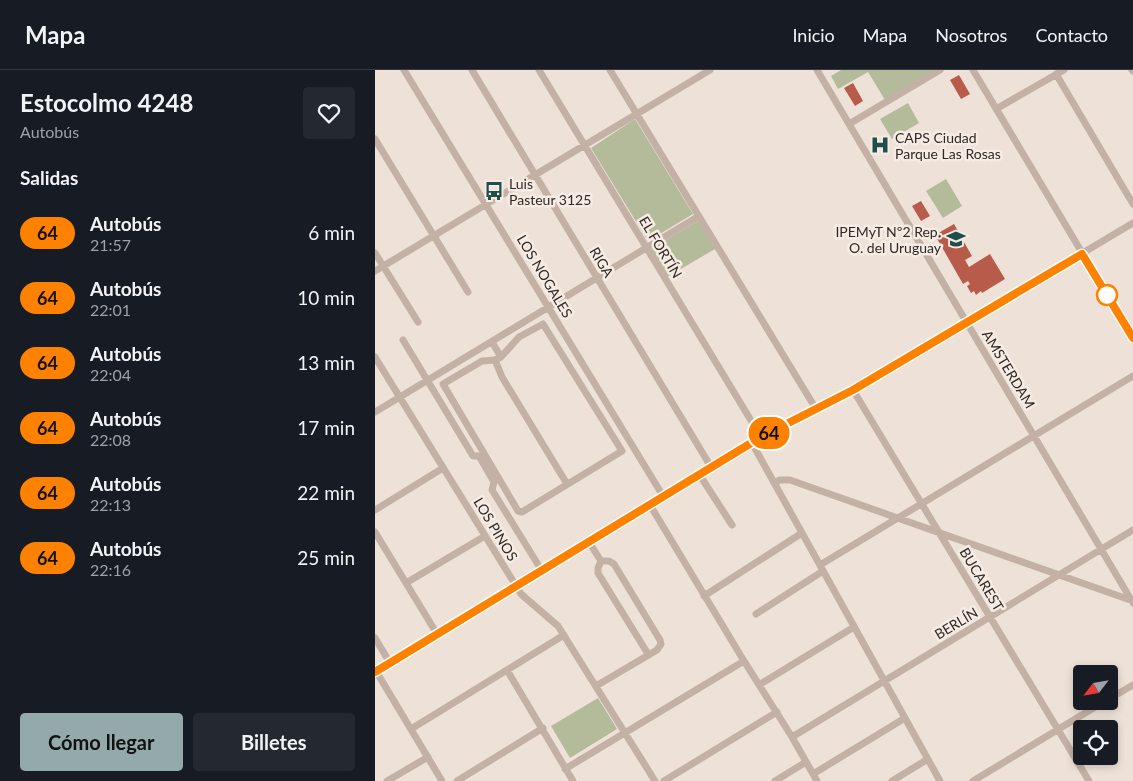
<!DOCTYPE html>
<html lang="es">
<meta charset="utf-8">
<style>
:root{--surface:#171b24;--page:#242831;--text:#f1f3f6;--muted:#9ea1a6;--line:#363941;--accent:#93a9aa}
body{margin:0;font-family:Lato,sans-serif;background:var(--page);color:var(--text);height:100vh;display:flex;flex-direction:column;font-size:19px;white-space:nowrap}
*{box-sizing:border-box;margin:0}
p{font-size:16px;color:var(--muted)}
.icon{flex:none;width:28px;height:28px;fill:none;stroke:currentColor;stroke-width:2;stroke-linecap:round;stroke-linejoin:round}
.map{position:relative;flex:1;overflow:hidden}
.drawer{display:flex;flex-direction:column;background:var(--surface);width:375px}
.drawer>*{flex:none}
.badge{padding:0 10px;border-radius:16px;font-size:18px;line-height:32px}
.needle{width:32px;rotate:239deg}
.controls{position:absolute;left:698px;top:595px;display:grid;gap:10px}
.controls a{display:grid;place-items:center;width:45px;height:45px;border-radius:5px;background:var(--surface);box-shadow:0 2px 8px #0003;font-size:25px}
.map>.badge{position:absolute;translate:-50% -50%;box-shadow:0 0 0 2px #fff}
h2{padding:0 20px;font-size:19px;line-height:45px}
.round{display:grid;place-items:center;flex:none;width:52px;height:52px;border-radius:5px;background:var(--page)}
.headline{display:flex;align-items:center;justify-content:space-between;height:85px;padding:0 20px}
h1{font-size:24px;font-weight:700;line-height:38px}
.primary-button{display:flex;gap:10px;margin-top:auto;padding:10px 20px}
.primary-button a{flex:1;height:58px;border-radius:5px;background:var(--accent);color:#111;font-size:20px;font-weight:700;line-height:58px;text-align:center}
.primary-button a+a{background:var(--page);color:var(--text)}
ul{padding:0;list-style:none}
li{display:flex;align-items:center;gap:15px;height:65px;padding:0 20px}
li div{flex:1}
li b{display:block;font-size:19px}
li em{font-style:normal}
li .badge{min-width:55px;font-weight:700;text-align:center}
header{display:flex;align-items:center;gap:30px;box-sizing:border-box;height:70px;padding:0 25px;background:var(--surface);border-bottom:1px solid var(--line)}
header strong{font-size:24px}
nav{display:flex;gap:28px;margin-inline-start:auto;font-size:18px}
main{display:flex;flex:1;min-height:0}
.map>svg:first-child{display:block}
.green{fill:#b3bb9a}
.building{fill:#b95b4b}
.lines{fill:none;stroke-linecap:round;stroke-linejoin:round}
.minor{stroke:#c4b1a6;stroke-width:7}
.line-casing{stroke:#fff;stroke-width:11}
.line{stroke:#ff8100;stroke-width:8}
.stop-dot{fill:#fff;stroke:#ff8100;stroke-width:2.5}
.labels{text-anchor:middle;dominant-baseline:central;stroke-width:5;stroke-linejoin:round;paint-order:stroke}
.poi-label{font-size:14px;fill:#312826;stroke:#f6ece4;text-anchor:start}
.street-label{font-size:14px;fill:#312826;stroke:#f6ece4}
</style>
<header>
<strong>Mapa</strong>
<nav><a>Inicio</a><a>Mapa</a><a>Nosotros</a><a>Contacto</a></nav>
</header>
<main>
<section class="drawer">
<div class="headline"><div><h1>Estocolmo 4248</h1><p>Autobús</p></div><a class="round"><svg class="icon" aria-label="heart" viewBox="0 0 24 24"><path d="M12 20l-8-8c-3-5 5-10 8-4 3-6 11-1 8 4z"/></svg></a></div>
<h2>Salidas</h2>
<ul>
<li><span class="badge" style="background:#ff8100;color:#111">64</span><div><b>Autobús</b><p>21:57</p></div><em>6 min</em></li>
<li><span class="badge" style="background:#ff8100;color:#111">64</span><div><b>Autobús</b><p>22:01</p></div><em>10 min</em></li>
<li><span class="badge" style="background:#ff8100;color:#111">64</span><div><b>Autobús</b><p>22:04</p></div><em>13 min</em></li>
<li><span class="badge" style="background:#ff8100;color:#111">64</span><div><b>Autobús</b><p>22:08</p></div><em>17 min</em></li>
<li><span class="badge" style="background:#ff8100;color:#111">64</span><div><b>Autobús</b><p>22:13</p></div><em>22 min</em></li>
<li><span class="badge" style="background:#ff8100;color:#111">64</span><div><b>Autobús</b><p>22:16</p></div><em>25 min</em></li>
</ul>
<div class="primary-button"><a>Cómo llegar</a><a>Billetes</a></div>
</section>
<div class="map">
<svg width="758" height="711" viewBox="0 0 758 711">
<rect width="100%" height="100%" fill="#eee2d8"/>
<path class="green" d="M466 0H561L510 30 493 2 463 19 456 6Z
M533 33 544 53 517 69 505 49Z
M260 49 318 144 273 171 216 78Z
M571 109 587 136 568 148 551 121Z
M324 150 340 179 292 207 276 179Z
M223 628 242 659 195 688 176 656Z"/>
<path class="building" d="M584 5 595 24 586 29 575 10Z
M478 13 488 31 480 36 469 18Z
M546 131 555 146 546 151 537 136Z
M579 154 583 161 576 165 580 171 586 167 597 186 590 190 594 197 615 184 630 209 607 223 606 221 601 225 599 221 596 223 592 216 595 214 593 211 588 214 560 165Z"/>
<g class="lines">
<path class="minor" d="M29 0 288 426
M97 0 336 397
M164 0 386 367
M235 0 441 339
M442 0 758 533
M598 0 758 268
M757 0 758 1
M681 4 758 134
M621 39 689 0
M474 54 565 0
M0 69 93 222
M0 183 43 252
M0 201 335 0
M28 270 98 386H104L119 412 117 420 167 501
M117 272 126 287 120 290 127 307 192 414
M0 287 146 524 183 556 280 711
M120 290 107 291 68 314 143 441 147 442 247 381 168 254 144 267 126 287
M478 320 714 711
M0 342 324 146
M377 373 565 711
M324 404 357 455
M399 413 405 410H415L758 531
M275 435 369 591 417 667 442 711
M0 440 68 398
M0 462 62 564
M214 472 226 491
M226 491 223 498V503L273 584
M445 495 758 306
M31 513 110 466
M329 526 427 463
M381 544 448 501
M0 568 15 593
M132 600 198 711
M1 601 67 711
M0 602 386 367 478 320 758 153
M384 615 479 557
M221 616 282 580 286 574 285 570 239 494 234 491H226
M734 629 758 615
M36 659 189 565
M417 667 758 460
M190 699 369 591
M438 704 530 648
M12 711 53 687
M82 711 168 658
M289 711 402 642
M400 711 431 692
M517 711 553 689
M598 711 730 631"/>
</g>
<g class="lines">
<g class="line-casing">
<path id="line" d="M0 602 386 367 478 320 707 184 758 268"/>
</g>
<use href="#line" class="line"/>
</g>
<defs>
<g id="hospital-bare" transform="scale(1.5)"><path d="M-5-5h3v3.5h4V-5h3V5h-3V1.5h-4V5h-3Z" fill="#204e4d" stroke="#f6ece4" stroke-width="2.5" paint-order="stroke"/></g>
<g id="bus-bare" transform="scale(1.5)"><path d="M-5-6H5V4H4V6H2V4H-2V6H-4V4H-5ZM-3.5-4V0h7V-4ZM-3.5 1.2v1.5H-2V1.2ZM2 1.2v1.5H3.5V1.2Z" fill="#204e4d" stroke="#f6ece4" stroke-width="2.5" paint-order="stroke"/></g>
<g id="school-bare" transform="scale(1.5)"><path d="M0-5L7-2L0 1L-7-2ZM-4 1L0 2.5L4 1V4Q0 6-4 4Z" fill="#204e4d" stroke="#f6ece4" stroke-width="2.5" paint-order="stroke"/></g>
</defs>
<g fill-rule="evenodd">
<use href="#hospital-bare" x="505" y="75"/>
<use href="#bus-bare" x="119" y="121"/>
<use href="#school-bare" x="581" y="169"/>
</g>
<circle class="stop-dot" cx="732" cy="225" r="10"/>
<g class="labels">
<g class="poi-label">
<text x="520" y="67">CAPS Ciudad<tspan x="520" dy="16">Parque Las Rosas</tspan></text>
<text x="134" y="113">Luis<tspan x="134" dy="16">Pasteur 3125</tspan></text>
<text x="566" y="161" text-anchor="end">IPEMyT Nº2 Rep.<tspan x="566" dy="16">O. del Uruguay</tspan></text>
</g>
<g class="street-label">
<text transform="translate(286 177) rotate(59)">EL FORTÍN</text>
<text transform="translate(227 192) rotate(59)">RIGA</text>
<text transform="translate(170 206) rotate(59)">LOS NOGALES</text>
<text transform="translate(634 299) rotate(59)">AMSTERDAM</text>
<text transform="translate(121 459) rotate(59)">LOS PINOS</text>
<text transform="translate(607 509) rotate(59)">BUCAREST</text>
<text transform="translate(581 553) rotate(-31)">BERLÍN</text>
</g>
</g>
</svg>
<div class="controls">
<a><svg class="needle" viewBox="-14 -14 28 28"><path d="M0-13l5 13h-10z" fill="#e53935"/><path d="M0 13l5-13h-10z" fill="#9ea1a6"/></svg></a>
<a><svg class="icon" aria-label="locate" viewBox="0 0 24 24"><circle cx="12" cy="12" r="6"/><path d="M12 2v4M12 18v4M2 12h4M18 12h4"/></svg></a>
</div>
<b class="badge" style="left:394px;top:363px;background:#ff8100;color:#111">64</b>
</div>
</main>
